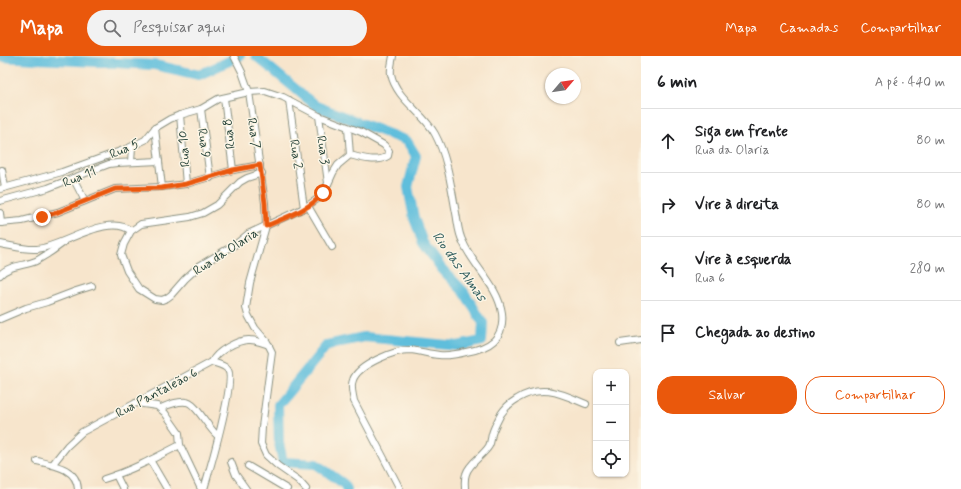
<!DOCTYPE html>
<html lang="pt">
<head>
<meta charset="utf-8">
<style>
	:root { --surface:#fff; --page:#f2f2f2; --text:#202124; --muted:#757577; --line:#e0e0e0; --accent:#ea580c }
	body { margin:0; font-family:Mynerve,sans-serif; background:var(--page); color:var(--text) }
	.controls { position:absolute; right:12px; bottom:12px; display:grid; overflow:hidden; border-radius:8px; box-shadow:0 1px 3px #0004 }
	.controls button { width:36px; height:36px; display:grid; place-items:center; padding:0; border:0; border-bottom:1px solid var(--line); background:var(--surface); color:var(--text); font:20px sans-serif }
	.compass { position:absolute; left:545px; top:12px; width:36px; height:36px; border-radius:50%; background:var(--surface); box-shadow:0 1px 3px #0004; rotate:61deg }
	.stop { position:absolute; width:12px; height:12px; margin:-9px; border:3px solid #ea580c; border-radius:50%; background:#fff }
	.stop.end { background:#ea580c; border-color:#fff; box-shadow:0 1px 4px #0008 }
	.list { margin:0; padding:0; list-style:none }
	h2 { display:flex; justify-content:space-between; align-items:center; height:52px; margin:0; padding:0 16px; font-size:17px }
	h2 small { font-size:13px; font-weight:400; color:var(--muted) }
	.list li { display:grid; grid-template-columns:26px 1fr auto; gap:12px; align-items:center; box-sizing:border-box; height:64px; padding:0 16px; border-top:1px solid var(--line) }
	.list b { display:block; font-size:15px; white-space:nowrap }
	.list p { margin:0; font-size:13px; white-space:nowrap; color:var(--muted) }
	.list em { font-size:13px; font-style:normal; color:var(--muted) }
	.actions { display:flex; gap:8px; padding:12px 16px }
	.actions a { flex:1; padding:9px 0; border:1px solid var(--accent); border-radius:16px; text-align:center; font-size:14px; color:var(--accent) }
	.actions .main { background:var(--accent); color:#fff }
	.icon { flex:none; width:22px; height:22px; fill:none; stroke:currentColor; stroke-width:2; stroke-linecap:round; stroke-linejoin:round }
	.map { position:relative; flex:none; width:641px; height:433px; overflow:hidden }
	header { display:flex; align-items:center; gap:24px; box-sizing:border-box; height:56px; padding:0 20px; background:var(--accent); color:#fff }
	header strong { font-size:19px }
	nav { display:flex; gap:22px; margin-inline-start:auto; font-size:14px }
	.search { width:280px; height:36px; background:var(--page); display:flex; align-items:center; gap:10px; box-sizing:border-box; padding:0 14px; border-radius:22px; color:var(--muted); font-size:15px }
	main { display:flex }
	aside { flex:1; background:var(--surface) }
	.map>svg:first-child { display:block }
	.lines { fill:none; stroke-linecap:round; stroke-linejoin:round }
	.river { stroke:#5ebedc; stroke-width:10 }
	.street-casing { stroke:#8b9180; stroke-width:8 }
	.street { stroke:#fff; stroke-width:6 }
	.route { stroke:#ea580c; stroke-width:5 }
	.labels { text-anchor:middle; stroke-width:3; stroke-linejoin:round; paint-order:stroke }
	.street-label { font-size:13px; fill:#1f3d34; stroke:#fcf5e5 }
	.water-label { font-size:14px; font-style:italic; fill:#2f5d5e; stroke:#fcf5e5 }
</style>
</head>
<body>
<header>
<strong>Mapa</strong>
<div class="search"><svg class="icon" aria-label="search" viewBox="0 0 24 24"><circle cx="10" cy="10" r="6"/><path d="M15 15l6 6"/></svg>Pesquisar aqui</div>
<nav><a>Mapa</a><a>Camadas</a><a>Compartilhar</a></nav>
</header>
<main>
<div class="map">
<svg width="641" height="433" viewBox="0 0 641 433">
	<rect width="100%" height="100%" fill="#fcf5e5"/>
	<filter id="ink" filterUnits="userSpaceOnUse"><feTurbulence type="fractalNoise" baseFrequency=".025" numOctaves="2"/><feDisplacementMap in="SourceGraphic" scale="8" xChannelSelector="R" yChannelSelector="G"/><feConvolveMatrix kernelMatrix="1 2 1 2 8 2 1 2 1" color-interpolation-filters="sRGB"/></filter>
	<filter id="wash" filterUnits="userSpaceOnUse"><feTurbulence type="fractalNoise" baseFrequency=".012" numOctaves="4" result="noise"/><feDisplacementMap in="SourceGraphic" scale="16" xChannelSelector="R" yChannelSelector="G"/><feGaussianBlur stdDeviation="0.9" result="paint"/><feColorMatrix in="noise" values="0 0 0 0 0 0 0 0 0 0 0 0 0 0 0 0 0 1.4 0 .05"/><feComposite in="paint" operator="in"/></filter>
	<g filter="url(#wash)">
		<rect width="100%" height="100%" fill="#f7e5cc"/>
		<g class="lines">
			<g class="river">
				<polyline points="256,0 316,50 407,85 416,100 408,131 414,162 423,187 442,213 464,236 483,267 482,285 458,290 364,281 327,289 278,349 279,387 283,406 316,408 344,428 347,433"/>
				<polyline points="0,1 155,9 199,19 240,0"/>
			</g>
		</g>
	</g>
	<g filter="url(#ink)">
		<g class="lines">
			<g class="street-casing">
				<g id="street">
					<polyline points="234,0 242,16 249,36 265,147 266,170 250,227 246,252 248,259 255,272 267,286 272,296 262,371 261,388 266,399 278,410 298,424 306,433"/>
					<path d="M393,0c-1,6 -3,12 -2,18 5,25 33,39 44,60 13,24 16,53 21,79 2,10 2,20 7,29 10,24 35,44 39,71 3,26 -13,35 -36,39 -8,2 -18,4 -27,3 -10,-1 -19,-4 -29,-5 -16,0 -52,15 -57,30 -3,7 0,14 1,21l46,88"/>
					<polyline points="224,42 233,114"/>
					<polyline points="289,44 304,152"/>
					<polyline points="201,53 210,122"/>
					<polyline points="180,59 186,128"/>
					<polyline points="319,60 328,127"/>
					<polyline points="155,72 162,131"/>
					<polyline points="348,72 350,99"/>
					<polyline points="131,106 132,91"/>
					<polyline points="2,114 5,131"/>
					<polyline points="73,122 85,145"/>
					<path d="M0,133l62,-17 64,-23 19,-9 10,-12 15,-9 10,-4 21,-6 17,-10 31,-7 16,-1 18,6 36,19 42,16 23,13 5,6 -1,5c-11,7 -27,2 -38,-1l-12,10 -5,8 -5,11 -9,14 -15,10 -56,26 -12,10 -37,22 -14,13 -14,16 -4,3 -5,2 -7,-1 -16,-10 -12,-18 -6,-16 3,-11 7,-13 10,-7 49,-7 13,-4 14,-8 23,-23 7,-4 15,-5"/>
					<polyline points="0,145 48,132 96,113 109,108 117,107 159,105"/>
					<polyline points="308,150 332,191"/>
					<polyline points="0,157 1,167"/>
					<polyline points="0,167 22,165 58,156 115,133 162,131 186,128 233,114 260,109"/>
					<path d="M0,188c12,2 25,6 37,5 25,-2 72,-37 94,-18"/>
					<path d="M0,219c9,-10 24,-9 36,-14 9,-5 18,-11 27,-18"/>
					<polyline points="0,263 26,252 47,246 76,235 92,230"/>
					<polyline points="620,287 641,284"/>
					<polyline points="136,347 157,350 165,357 179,377 180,389 201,433"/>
					<path d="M161,352c7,-3 17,-7 25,-6 10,0 22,27 32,34"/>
					<polyline points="150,404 167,433"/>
					<path d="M37,405c16,4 40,7 41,28"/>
					<polyline points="231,406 236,419 246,433"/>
					<path d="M52,409l15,-19 15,-14 130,-70c4,-10 26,-23 38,-22 6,0 13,3 19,5"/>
					<polyline points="248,410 287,433"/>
					<polyline points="116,419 123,433"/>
					<path d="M104,423c26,-8 51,-21 76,-34"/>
					<path d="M204,433c5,-17 32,-109 24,-119 -3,-5 -11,-6 -16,-8"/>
					<path d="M465,433c0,-5 -1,-10 1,-15 3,-11 17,-18 23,-28 2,-4 2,-8 3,-12 2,-7 6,-14 9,-20 4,-6 9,-11 16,-15 25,-16 45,-5 69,5"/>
				</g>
			</g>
			<use href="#street" class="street"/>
		</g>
	</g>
	<g class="lines" filter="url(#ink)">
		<path class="route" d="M42,161l16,-5 57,-23 47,-1 24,-4 47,-14 27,-5 5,38 1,23c18,-8 44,-16 57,-33"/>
	</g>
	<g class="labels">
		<g class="street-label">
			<text transform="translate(255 77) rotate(81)" y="5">Rua 7</text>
			<text transform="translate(228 78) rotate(-97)" y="5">Rua 8</text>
			<text transform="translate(205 87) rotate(82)" y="5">Rua 9</text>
			<text transform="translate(124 92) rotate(-23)" y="5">Rua 5</text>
			<text transform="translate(183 93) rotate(-95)" y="5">Rua 10</text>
			<text transform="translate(324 94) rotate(82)" y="5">Rua 3</text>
			<text transform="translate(297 98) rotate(82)" y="5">Rua 2</text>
			<text transform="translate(79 120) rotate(-22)" y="5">Rua 11</text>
			<text transform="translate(225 195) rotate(-33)" y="5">Rua da Olaria</text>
			<text transform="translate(156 336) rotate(-28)" y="5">Rua Pantaleão 6</text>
		</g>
		<g class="water-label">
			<text transform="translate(460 210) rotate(54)" y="5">Rio das Almas</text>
		</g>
	</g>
</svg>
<div class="controls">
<button>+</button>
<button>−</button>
<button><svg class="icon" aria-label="locate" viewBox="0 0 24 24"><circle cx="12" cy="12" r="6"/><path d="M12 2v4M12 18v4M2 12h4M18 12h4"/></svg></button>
</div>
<svg class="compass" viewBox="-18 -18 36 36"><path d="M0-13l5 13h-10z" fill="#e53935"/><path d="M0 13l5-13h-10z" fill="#757577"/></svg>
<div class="stop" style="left:323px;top:137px"></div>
<div class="stop end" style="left:42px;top:161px"></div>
</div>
<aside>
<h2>6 min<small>A pé · 440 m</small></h2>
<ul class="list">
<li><svg class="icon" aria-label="ahead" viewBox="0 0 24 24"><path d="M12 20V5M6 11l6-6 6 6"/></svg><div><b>Siga em frente</b><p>Rua da Olaria</p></div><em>80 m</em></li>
<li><svg class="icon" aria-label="right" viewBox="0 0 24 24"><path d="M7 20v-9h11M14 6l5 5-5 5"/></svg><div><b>Vire à direita</b></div><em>80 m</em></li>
<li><svg class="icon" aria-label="left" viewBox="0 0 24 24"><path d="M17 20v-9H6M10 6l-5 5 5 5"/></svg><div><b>Vire à esquerda</b><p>Rua 6</p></div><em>280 m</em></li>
<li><svg class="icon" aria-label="arrive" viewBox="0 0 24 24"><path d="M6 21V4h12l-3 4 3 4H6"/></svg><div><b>Chegada ao destino</b></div></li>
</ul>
<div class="actions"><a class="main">Salvar</a><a>Compartilhar</a></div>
</aside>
</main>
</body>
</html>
